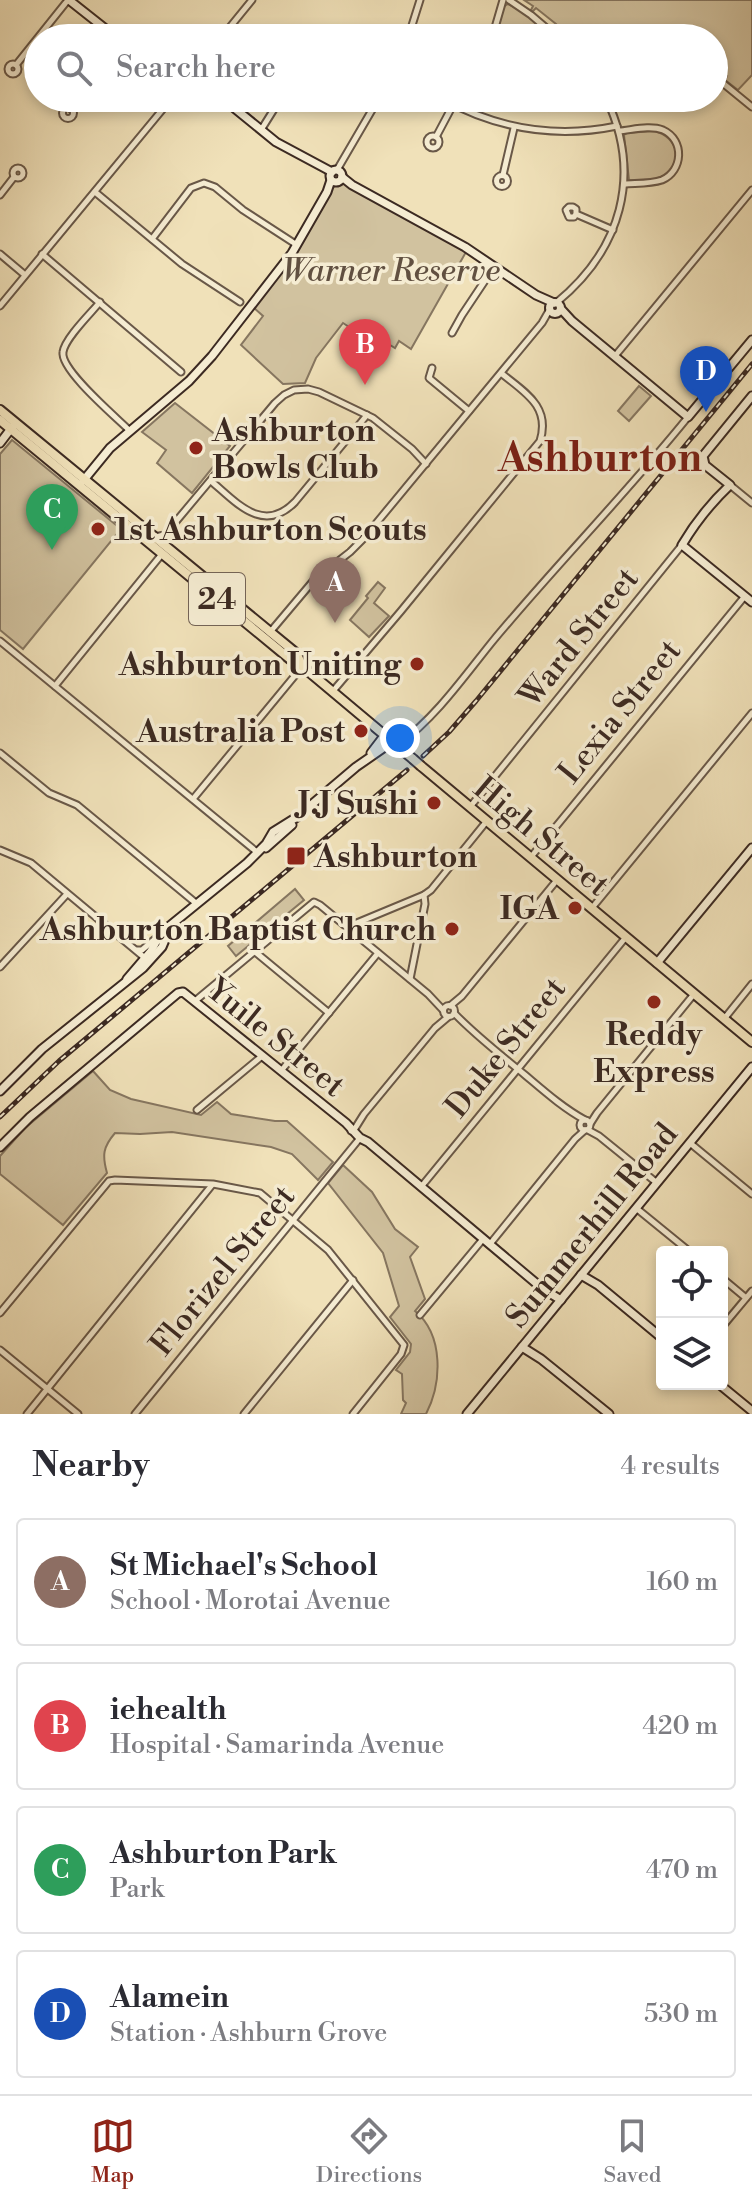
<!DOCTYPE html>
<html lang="en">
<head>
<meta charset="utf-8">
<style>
	:root { --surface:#fff; --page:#f7f7f7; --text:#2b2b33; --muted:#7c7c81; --line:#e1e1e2; --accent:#8f2418 }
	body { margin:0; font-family:"Libre Bodoni",serif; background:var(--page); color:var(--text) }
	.controls { position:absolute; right:24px; bottom:24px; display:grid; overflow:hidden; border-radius:8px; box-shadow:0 4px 12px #0003 }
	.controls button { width:72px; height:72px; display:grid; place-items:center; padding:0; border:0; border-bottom:2px solid var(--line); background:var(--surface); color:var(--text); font:40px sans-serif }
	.you { position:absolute; left:400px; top:738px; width:28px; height:28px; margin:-20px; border:6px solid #fff; border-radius:50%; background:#1a73e8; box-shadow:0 0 0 12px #1a73e833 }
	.badge { display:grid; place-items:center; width:52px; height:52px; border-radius:50%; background:var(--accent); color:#fff; font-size:26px; font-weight:700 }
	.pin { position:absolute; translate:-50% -66px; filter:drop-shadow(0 2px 4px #0008) }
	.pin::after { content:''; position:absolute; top:42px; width:28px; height:24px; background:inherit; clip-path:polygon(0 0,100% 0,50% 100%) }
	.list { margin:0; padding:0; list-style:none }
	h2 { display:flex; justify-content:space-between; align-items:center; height:104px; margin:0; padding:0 32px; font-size:34px }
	h2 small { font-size:26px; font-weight:400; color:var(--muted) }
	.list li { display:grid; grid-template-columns:52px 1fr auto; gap:24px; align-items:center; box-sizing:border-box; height:128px; margin:0 16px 16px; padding:0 16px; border:2px solid var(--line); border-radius:8px }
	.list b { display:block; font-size:30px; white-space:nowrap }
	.list p { margin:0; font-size:26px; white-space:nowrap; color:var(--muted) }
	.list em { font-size:26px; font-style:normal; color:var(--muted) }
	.icon { flex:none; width:44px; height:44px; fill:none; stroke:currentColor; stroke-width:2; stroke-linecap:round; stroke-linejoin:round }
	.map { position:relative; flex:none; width:752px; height:1414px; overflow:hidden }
	.search { position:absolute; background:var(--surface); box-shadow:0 4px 12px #0003; left:24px; right:24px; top:24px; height:88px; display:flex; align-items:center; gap:20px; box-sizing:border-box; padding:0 28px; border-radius:44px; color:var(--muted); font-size:30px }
	.sheet { height:680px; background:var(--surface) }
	nav { display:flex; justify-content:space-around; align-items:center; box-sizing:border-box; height:112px; border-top:2px solid var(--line); background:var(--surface); font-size:22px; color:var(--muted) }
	nav a { display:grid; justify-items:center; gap:4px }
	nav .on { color:var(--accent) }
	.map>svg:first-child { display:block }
	.green { fill:#d1c29f; stroke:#867660; stroke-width:2 }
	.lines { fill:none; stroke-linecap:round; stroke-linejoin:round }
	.street-casing { stroke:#695848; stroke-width:9 }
	.secondary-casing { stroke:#3c2a22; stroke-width:11 }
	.primary-casing { stroke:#3c2a22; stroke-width:12 }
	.street { stroke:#f5ecd2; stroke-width:5 }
	.secondary { stroke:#f5ecd2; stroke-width:7 }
	.primary { stroke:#f0e1b9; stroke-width:8 }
	.rail-casing { stroke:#3c2a22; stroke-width:5 }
	.rail { stroke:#f5ecd2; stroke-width:2; stroke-dasharray:6; stroke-linecap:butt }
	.primary-bridge-casing { stroke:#3c2a22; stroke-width:12; stroke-linecap:butt }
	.primary-bridge { stroke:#f0e1b9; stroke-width:8 }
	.poi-dot { fill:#8f2418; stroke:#f5ecd2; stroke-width:3 }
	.labels { text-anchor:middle; stroke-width:7; stroke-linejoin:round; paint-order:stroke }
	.shield { fill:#f5ecd2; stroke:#746457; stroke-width:2 }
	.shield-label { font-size:30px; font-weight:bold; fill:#3c2a22 }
	.park-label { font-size:32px; font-style:italic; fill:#615041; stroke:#f5ecd2 }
	.poi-label { font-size:32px; font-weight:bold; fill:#3c2a22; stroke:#f5ecd2; text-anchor:end }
	.street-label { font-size:32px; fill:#3c2a22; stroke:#f5ecd2 }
	.district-label { font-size:40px; font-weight:bold; fill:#7a1f14; stroke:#f5ecd2 }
</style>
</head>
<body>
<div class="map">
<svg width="752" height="1414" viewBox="0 0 752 1414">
	<rect width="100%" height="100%" fill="#f0e1b9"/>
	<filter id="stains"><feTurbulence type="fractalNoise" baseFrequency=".0025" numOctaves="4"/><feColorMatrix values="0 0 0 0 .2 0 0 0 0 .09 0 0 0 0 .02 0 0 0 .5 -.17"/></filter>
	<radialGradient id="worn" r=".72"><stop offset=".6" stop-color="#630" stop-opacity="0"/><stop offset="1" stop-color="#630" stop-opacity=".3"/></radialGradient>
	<g class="green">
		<polygon points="524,0 752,0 752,75 738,90 725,80 727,76 714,68 714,38 570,38 567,35 563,38 553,29 556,24 536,8 532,12 531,10 533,6"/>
		<path d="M508,4c14,7 35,20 41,34h-53v-7l7,-24z"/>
		<path d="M654,131c24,5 33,36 7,46 -9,4 -23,4 -32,3l-5,-45 3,-2z"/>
		<polygon points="338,184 346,184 466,252 411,349 399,341 395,348 390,345 386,351 343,323 316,358 305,383 283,384 241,345 263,316 254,308 294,256 333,187"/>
		<polygon points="639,386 651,396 629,421 618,411"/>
		<polygon points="175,403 230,446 192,493 157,463 166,450 142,432"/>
		<polygon points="12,440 121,529 23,649 0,630 0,454"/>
		<polygon points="378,582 385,588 374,603 389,616 369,637 350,620 368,598 366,596"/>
		<polygon points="295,889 304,900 236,956 228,946"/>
		<path d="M93,1071l17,19 21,9 70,16 16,-13 14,12 44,7h12l46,41 -15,18 -26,-26 -21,-7 -99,-15 -32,2 -25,-1c-12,14 -13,22 -8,40l-44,52 -63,-51v-18l25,-28z"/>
		<path d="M343,1165l29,27 23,37 23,18 -8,10 15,42 -10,12c29,24 27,72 11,103h-25l5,-11 -3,-3 -1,-26 -6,-4 14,-18 1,-8 -21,-27 9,-11 -16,-53 -55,-70z"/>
	</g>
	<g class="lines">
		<g class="street-casing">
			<g id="street">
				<polyline points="509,0 531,15 558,38"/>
				<polyline points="221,38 252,0"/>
				<polyline points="408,38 420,0"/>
				<polyline points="494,38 494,31 503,0"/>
				<circle cx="13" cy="69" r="5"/>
				<polyline points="16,65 68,0"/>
				<polyline points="714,76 752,107"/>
				<path d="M441,98c56,31 113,41 176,28"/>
				<circle cx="68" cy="113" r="5.5"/>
				<polyline points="71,109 80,98"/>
				<polyline points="261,130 281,98"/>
				<path d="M619,131c13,-1 31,-6 44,-1 22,10 20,41 -1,50 -12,4 -26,3 -38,4"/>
				<circle cx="433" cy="142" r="6"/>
				<polyline points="436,137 453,105"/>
				<circle cx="18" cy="173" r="5"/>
				<polyline points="337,170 379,98"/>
				<polyline points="503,175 514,128"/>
				<circle cx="502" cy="181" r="5.5"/>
				<polyline points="95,192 182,264 240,302"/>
				<polyline points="0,195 14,177"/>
				<polyline points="576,214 576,209 573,207 569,207 566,210 569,217 574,217 576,214 613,230"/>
				<polyline points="152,239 191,188 204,183 215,187 243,210 297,245"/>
				<polyline points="0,254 25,275"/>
				<polyline points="42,254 181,372"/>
				<path d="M100,302c-9,11 -35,36 -37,50 -3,18 53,65 67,79"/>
				<path d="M556,303c65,-53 87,-128 50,-205"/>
				<polyline points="0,306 172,98"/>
				<polyline points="452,333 462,315 494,267"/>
				<polyline points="615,356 752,190"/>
				<polyline points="432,368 429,378 469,411"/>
				<path d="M211,481c25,21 52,54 84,21l72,-87"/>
				<polyline points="730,485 752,503"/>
				<polyline points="155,537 164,535 168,531 275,403 284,395 294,390 308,389 319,392 373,418 412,449 426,464"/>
				<polyline points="271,631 314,580 350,552 364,538 542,323 550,309"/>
				<polyline points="0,641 258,853"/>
				<polyline points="55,686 162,554"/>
				<path d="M333,691l68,-80 139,-170c11,-35 -16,-49 -39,-68"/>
				<path d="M398,745c38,-28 65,-67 94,-103 63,-76 133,-147 196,-225"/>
				<polyline points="0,753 49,793 77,805 197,904"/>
				<polyline points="193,799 302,667"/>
				<polyline points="470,807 682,545"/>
				<polyline points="0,850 31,863 145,958"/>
				<polyline points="531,857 745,596"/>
				<polyline points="592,908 752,713"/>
				<polyline points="347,927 424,895"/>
				<polyline points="137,950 142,950 155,939"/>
				<polyline points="254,951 329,1013"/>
				<polyline points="0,967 67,894"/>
				<polyline points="410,979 425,904 424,895 431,890 486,822"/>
				<polyline points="195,1001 314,902 320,905 428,994 443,1010"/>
				<circle cx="449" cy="1011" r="5.5"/>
				<polyline points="450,1006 462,996 557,880"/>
				<path d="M454,1013c22,23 47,42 71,62 19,16 38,33 60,45"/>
				<polyline points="724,1019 752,984"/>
				<polyline points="281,1071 378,953"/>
				<polyline points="197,1110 262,1056"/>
				<circle cx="585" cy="1125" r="5"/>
				<polyline points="590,1124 597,1113 694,994"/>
				<polyline points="588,1130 599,1136 657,1183"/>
				<polyline points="351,1131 354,1130 364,1114 435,1028 448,1017"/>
				<polyline points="690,1143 752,1194"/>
				<polyline points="421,1187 626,937"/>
				<polyline points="636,1208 690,1252"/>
				<polyline points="490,1244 575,1139 585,1130"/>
				<polyline points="722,1278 746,1298"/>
				<polyline points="0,1313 109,1181 115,1180 213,1184 260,1193 328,1250 404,1345 401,1354 353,1414"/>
				<polyline points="420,1315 483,1239"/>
				<polyline points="722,1327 752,1291"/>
				<polyline points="0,1350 78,1414"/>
				<polyline points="27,1414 212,1185"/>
				<polyline points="135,1414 360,1138"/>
				<polyline points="244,1414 353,1280"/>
			</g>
		</g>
		<g class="secondary-casing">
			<g id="secondary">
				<polyline points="69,0 117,38"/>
				<polyline points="222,98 276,142 332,172"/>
				<circle cx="336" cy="176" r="6"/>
				<polyline points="342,177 352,185 465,247 536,295 554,303"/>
				<circle cx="555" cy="308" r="5.5"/>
				<polyline points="561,309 572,321 688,417 752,340"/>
				<path d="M752,396l-49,60 2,9 25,20c-18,17 -35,38 -48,60l70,57"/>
				<polyline points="0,443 13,426"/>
				<polyline points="83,481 110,448 189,381 212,356 292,253 327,192 331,180"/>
				<polyline points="371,753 384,736"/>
				<polyline points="266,848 292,825"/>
				<polyline points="657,963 752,848"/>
				<polyline points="127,979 151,951 161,933 247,863 266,844 273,832 297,817 356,767 392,742"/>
				<polyline points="0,1091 42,1049 143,968 162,947 170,928"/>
				<polyline points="0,1147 30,1117 178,993 183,992 346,1123 360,1138 368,1142 543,1289 561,1300"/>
				<polyline points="581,1275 598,1285 662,1338"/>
				<polyline points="522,1347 541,1359 609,1414"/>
				<polyline points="719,1384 752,1411"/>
				<polyline points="467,1414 752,1067"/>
			</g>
		</g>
		<g class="primary-casing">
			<g id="primary">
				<polyline points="0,410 297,654 302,666"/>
				<polyline points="0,420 290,659 302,666 413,759"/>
				<polyline points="421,766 752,1042"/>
			</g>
		</g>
		<use href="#street" class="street"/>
		<use href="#secondary" class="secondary"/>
		<use href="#primary" class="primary"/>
		<g class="rail-casing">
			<g id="rail">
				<polyline points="423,756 449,732 476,701 752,364"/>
				<polyline points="0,1117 59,1061 407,770"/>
			</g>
		</g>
		<use href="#rail" class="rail"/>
		<g class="primary-bridge-casing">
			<polyline id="primary-bridge" points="413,759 421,766"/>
		</g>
		<use href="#primary-bridge" class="primary-bridge"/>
	</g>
	<g class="poi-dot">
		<circle cx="196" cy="448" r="8"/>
		<circle cx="98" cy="529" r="8"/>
		<circle cx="417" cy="664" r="8"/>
		<circle cx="361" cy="731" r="8"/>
		<circle cx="434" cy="803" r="8"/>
		<rect x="286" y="846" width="20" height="20" rx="4"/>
		<circle cx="575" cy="908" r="8"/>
		<circle cx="452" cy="929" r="8"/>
		<circle cx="654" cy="1002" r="8"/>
	</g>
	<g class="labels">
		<rect class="shield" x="189" y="573" width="56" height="52" rx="6"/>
		<g class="shield-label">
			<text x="217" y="609">24</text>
		</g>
		<g class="park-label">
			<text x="391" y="281">Warner Reserve</text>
		</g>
		<g class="poi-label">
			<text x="212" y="441" text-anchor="start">Ashburton<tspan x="212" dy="37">Bowls Club</tspan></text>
			<text x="114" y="540" text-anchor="start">1st Ashburton Scouts</text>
			<text x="401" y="675">Ashburton Uniting</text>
			<text x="345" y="742">Australia Post</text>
			<text x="418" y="814">J.J Sushi</text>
			<text x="314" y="867" text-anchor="start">Ashburton</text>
			<text x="559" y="919">IGA</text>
			<text x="436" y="940">Ashburton Baptist Church</text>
			<text x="654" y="1045" text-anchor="middle">Reddy<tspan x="654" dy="37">Express</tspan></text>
		</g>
		<g class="street-label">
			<text transform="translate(578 637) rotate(-51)" y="11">Ward Street</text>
			<text transform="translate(619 711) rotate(-51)" y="11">Lexia Street</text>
			<text transform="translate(542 836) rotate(40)" y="11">High Street</text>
			<text transform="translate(276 1037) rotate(39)" y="11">Yuile Street</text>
			<text transform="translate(505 1047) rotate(-51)" y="11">Duke Street</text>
			<text transform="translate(591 1225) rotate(-51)" y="11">Summerhill Road</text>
			<text transform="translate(222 1270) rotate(-51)" y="11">Florizel Street</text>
		</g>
		<g class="district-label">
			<text x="600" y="471">Ashburton</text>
		</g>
	</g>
	<rect width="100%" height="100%" filter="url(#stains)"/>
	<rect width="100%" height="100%" fill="url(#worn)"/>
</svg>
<div class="controls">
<button><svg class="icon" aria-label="locate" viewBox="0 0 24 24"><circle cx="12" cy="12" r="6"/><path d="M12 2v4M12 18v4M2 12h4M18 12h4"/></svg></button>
<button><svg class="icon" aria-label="layers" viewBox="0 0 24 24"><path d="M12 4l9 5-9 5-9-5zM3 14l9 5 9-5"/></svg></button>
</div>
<div class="you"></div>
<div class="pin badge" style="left:335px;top:623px;background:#8d6e63">A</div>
<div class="pin badge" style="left:365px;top:385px;background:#e0444e">B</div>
<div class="pin badge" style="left:52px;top:550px;background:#2e9e5b">C</div>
<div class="pin badge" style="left:706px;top:412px;background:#1a4fb4">D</div>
<div class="search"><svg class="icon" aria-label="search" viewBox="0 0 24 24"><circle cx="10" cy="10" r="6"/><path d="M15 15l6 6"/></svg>Search here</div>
</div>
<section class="sheet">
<h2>Nearby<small>4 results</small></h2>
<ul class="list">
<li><span class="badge" style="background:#8d6e63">A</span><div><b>St Michael's School</b><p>School · Morotai Avenue</p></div><em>160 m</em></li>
<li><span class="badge" style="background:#e0444e">B</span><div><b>iehealth</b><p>Hospital · Samarinda Avenue</p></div><em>420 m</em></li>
<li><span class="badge" style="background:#2e9e5b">C</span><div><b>Ashburton Park</b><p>Park</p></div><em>470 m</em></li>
<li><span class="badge" style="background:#1a4fb4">D</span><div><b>Alamein</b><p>Station · Ashburn Grove</p></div><em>530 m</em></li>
</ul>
</section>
<nav>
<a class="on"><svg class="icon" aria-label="map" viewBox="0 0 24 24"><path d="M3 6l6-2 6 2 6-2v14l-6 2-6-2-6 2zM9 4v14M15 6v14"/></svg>Map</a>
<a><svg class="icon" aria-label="directions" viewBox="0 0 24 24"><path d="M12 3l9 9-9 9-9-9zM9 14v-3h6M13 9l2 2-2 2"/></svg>Directions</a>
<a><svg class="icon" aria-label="saved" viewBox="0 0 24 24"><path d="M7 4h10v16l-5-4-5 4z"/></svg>Saved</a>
</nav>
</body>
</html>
